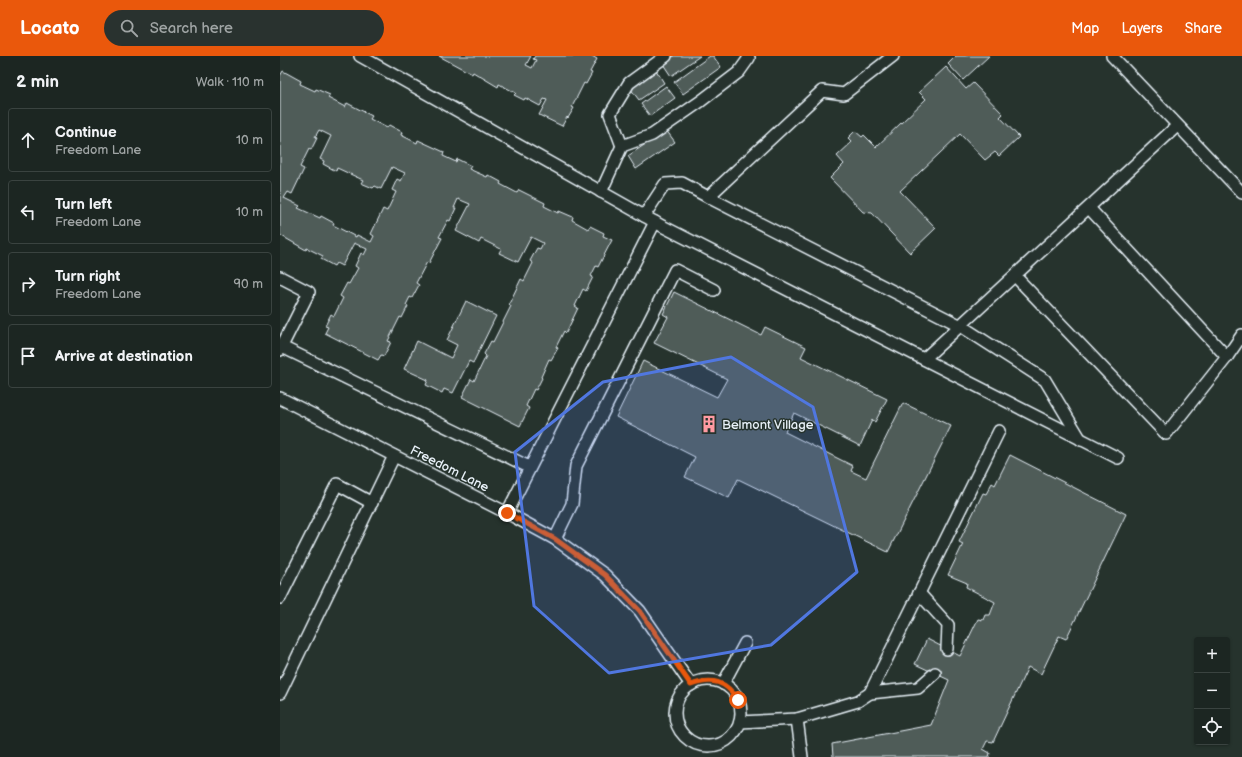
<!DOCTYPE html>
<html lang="en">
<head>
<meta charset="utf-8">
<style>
	:root { --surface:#1c2622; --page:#29322f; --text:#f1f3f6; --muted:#a0a5a5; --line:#3a4340; --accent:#ea580c }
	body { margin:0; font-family:"Balsamiq Sans",sans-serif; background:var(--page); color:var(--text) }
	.controls { position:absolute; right:12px; bottom:12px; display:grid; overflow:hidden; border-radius:4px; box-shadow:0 1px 3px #0004 }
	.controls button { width:36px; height:36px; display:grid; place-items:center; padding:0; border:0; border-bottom:1px solid var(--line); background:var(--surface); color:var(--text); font:20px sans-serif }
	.stop { position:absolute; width:12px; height:12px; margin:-9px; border:3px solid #ea580c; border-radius:50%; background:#fff }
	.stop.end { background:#ea580c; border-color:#fff; box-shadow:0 1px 4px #0008 }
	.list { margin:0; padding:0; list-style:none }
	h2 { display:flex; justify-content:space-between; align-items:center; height:52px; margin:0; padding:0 16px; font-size:17px }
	h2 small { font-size:13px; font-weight:400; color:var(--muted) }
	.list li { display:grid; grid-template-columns:26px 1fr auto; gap:12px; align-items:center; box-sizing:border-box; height:64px; margin:0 8px 8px; padding:0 8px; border:1px solid var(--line); border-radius:4px }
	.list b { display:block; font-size:15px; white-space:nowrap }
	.list p { margin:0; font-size:13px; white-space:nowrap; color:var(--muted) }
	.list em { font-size:13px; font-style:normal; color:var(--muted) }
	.icon { flex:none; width:22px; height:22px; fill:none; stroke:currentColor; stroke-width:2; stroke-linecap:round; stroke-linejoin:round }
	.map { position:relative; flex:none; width:962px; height:701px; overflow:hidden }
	header { display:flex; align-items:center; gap:24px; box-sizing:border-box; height:56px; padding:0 20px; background:var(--accent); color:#fff }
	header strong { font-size:19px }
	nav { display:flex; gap:22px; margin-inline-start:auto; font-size:14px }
	.search { width:280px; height:36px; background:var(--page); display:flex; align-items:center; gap:10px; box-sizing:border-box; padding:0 14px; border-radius:22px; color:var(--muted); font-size:15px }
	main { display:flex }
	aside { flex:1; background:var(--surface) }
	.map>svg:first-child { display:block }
	.building { fill:#505c59; stroke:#e8f1f8; fill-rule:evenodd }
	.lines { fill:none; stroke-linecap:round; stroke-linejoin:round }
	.lane-casing { stroke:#e8f1f8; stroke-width:14 }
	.lane { stroke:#26332d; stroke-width:11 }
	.route { stroke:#ea580c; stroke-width:5 }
	.marked { fill:#5077e0; fill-opacity:0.2; stroke:#5077e0; stroke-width:3; stroke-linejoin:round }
	.labels { text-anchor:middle; stroke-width:3; stroke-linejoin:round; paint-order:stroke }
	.poi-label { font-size:13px; fill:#e8f1f8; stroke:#26332d; text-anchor:start }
	.street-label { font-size:13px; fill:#e8f1f8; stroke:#26332d }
</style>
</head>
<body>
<header>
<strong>Locato</strong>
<div class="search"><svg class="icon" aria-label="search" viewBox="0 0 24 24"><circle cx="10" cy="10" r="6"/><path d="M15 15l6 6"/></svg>Search here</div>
<nav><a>Map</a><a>Layers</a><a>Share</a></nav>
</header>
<main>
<aside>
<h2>2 min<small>Walk · 110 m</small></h2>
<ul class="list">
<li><svg class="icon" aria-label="ahead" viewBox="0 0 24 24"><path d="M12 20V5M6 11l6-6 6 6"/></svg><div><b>Continue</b><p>Freedom Lane</p></div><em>10 m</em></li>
<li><svg class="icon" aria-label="left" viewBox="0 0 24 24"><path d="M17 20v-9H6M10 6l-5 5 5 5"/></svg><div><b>Turn left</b><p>Freedom Lane</p></div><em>10 m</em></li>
<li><svg class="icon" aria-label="right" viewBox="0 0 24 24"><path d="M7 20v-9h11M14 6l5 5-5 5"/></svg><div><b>Turn right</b><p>Freedom Lane</p></div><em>90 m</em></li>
<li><svg class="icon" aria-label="arrive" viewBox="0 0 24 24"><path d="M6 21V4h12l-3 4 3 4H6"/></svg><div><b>Arrive at destination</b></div></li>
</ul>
</aside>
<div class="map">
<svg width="962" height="701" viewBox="0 0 962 701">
	<rect width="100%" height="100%" fill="#26332d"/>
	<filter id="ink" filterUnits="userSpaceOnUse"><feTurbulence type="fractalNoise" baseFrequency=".025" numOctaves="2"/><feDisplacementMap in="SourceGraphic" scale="8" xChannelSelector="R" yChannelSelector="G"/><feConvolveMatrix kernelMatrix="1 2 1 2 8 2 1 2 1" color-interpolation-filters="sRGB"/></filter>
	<g filter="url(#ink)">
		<g class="building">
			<polygon points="159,0 251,0 246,9 252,12 256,4 253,3 255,0 312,0 317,3 310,16 312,17 306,28 304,27 292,51 294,52 288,62 287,61 282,70 259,59 267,44 264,43 260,50 245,42 244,44 234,39 236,37 219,28 218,31 193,16 192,18"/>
			<polygon points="394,0 420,0 391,20 383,8"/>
			<polygon points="430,0 433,0 441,11 403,38 394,26"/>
			<polygon points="676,0 709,0 683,24 668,8"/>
			<polygon points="666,11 686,33 693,27 723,58 720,61 739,81 719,100 715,96 705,104 680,78 620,135 656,172 630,197 592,157 583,156 550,122 564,108 557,100 572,86 568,82 575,75 582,81 584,79 596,91 646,43 639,36"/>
			<polygon points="376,14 384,27 359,44 350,32"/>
			<path d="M3,15l18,10 -1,3 15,7 1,-2 14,6 -2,3 17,9 2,-4 25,13 -2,3 17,9 2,-3 13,7 -1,3 16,8 1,-3 26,12 -1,4 13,6 1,-3 14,7 -2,3 18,8 1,-2 13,7 -1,2 17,9 2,-3 26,13 -1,3 14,7 1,-2 14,6 -1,3 16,9 2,-3 14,7 -1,3 9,4 -14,27 -2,-1 -5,10 2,1 -7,14 -3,-2 -8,17 3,2 -12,25 -2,-2 -8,16 2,1 -7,12 -2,-1 -8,18 1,1 -6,12 -2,-1 -8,17 3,2 -9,18 -58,-29 9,-18 3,2 12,-25 -2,-2 7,-13 2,1 18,-36 -2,-2 12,-25 3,2 9,-18 -3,-2 7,-13 3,1 3,-6 -12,-6 -13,25 -19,-9 2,-4 -20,-10 -2,4 -23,-12 14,-27 -12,-5 -4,9h2l-6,13 -2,-1 -9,17 3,1 -13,25 -2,-1 -11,21 3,2 -7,13 -2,-1 -4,8 2,1 -6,12 -2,-1 -12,24 3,1 -7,14 -3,-1 -3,5 -53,-27 3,-6 -3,-1 6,-12 3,2 9,-18 -3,-2 7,-13 2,1 9,-16 -3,-2 6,-13 3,2 3,-6 -13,-6 -12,23 -6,-3 -2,3 -13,-7 2,-3 -16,-8 -1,2 -26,-15v-159zM39,74l12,6 -11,23 4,2 -1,3 13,7 1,-3 26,12 -2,3 12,5 2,-2 6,3 11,-22 13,6 -4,8 -4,-2 -5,11 4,2 -9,19 -4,-2 -12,25 3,2 -3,6 -14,-7 -1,2 -23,-12 1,-2 -13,-7 -1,2 -22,-10 2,-2 -16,-8 4,-6 4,2 12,-25 -4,-2 9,-18 2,1 6,-12 -2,-1z"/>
			<polygon points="386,30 395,42 370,60 361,48"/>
			<polygon points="386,74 395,86 356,113 348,100"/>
			<polygon points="394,236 481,279 485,271 526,291 521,301 607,343 595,366 592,364 580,390 514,357 505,376 573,410 571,415 586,422 623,347 671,370 608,496 458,423 449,442 405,421 415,401 336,361 363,305 437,341 447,323 374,287 388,261 383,258"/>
			<polygon points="186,245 216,260 193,307 189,305 173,337 164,333 162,337 146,329 148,324 124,313 137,285 171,302 177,289 167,284"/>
			<polygon points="730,399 846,458 786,583 779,580 761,618 748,611 713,686 707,685 703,693 710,697 709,701 553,701 552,688 651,669 669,624 635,608 647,583 680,600 698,563 703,564 705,559 710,559 715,546 686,531 687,527 668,519 683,488 679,486 703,437 706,438 712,427 715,429"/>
		</g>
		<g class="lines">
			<g class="lane-casing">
				<g id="lane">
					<polyline points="80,0 382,170 838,402"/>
					<polyline points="832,0 962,137"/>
					<polyline points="342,90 330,58 349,27 386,0"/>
					<polyline points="321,136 342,90 372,79 421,45 459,16 469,2 468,0"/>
					<polyline points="428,141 542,35 564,38 613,0"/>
					<polyline points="809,152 947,301"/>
					<polyline points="364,160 385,128 402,127 428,141 681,270 765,324 801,384"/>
					<polyline points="735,220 886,378 947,301 962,279"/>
					<polyline points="0,221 29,236 0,294"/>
					<polyline points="0,290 249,411"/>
					<polyline points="644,303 897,70"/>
					<polyline points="0,342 227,457 275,483 325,519 360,555 411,629"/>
					<polyline points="227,457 375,166"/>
					<polyline points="275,483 292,448 296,410 395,214 434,234"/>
					<polyline points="639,537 668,569 667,593"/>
					<polyline points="0,542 57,428 92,447"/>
					<circle cx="428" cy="657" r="33"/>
					<polyline points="443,628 465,587"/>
					<polyline points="0,637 114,400"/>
					<polyline points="590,637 638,632 655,617"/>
					<polyline points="517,663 522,701"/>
					<polyline points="460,666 517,663 578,645 590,637 719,375"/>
				</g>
			</g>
			<use href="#lane" class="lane"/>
		</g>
	</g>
	<g class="lines" filter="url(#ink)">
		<path class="route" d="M227,457l48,26 50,36 35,36 51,74c21,-8 35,-4 47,15"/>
	</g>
	<path class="marked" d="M451,301l82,50 44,165 -86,73 -162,28 -75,-67 -19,-154 88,-70z"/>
	<defs>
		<g id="building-bare" transform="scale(1.38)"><path d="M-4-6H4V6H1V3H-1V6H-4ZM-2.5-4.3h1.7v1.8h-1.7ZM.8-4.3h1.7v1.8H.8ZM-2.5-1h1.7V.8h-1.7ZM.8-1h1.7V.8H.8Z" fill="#ff9aa2" stroke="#26332d" stroke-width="2.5" paint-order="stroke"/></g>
	</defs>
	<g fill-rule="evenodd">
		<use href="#building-bare" x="429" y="368"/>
	</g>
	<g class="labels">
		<g class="poi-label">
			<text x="442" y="373">Belmont Village</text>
		</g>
		<g class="street-label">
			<text transform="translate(170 412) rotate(27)" y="5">Freedom Lane</text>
		</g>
	</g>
</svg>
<div class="controls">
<button>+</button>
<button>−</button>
<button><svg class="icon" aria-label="locate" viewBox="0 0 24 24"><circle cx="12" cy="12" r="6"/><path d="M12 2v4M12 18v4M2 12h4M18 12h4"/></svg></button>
</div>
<div class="stop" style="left:458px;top:644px"></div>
<div class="stop end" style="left:227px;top:457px"></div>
</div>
</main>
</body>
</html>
